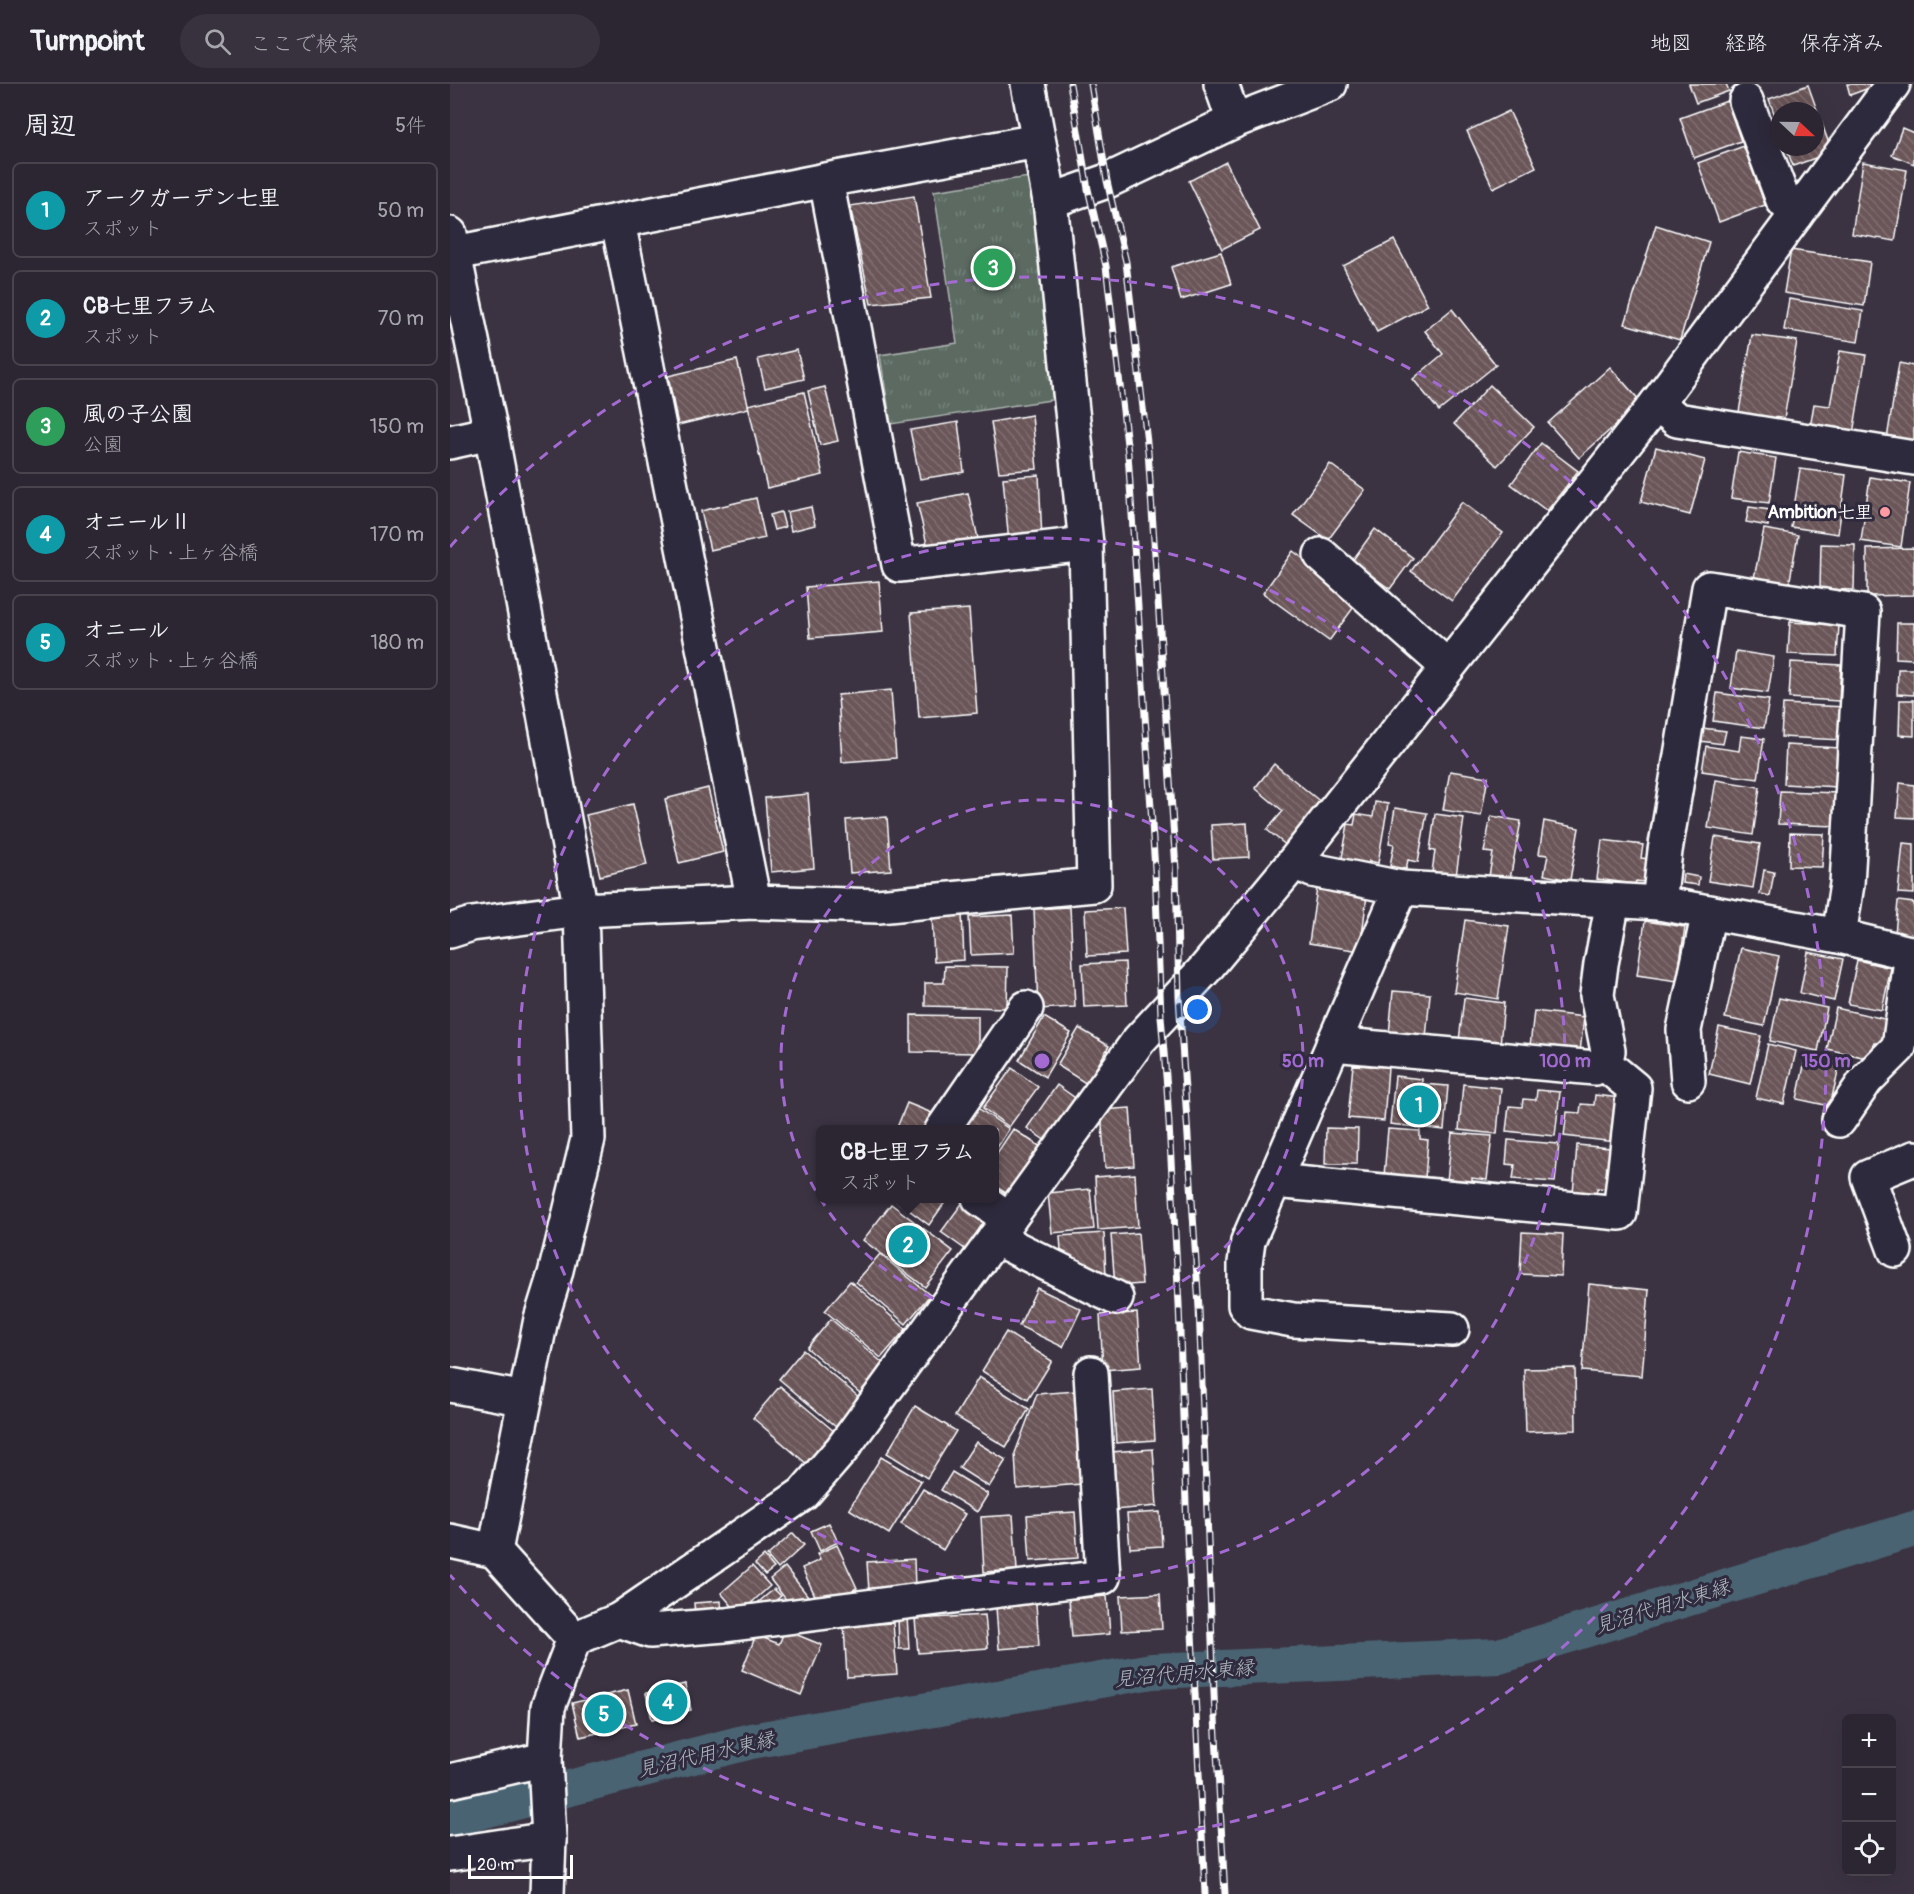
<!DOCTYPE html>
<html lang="ja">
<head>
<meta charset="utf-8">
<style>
	:root { --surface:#2c2632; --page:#38323e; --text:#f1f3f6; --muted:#a6a5ac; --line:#48434d; --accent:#bca0f2 }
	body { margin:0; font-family:Pangolin,"Klee One",sans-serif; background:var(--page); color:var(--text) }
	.controls { position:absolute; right:18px; bottom:18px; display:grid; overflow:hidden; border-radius:9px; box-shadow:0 6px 24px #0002 }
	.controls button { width:54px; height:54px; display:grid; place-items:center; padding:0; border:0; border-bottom:2px solid var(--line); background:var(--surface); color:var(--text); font:30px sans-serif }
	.compass { position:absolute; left:1320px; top:18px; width:54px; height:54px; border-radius:50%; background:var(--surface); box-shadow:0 6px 24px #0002; rotate:112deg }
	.scale { position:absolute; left:18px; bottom:15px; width:105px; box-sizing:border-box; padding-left:6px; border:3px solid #fff; border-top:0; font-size:16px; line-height:21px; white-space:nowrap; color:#fff; -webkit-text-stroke:4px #2f2a3d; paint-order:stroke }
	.you { position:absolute; left:748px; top:926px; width:21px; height:21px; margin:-15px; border:4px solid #fff; border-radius:50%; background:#1a73e8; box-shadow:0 0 0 9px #1a73e833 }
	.badge { display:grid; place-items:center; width:39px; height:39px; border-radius:50%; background:var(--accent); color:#fff; font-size:20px; font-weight:700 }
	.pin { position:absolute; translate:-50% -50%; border:3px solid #fff; box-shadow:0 2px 6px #0006 }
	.popup { position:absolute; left:366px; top:1041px; width:183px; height:78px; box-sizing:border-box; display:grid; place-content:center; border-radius:9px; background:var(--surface); filter:drop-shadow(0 2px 4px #0005); font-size:20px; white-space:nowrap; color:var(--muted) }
	.popup b { font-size:22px; color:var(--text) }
	.popup::after { content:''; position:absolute; left:50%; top:100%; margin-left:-12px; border:12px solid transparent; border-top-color:var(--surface) }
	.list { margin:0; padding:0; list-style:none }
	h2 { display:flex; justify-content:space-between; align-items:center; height:78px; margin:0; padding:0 24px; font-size:26px }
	h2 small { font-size:20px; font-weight:400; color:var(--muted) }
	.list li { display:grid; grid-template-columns:39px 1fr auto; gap:18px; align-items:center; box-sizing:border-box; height:96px; margin:0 12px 12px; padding:0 12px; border:2px solid var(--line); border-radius:9px }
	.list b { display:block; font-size:22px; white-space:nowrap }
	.list p { margin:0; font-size:20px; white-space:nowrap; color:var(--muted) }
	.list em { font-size:20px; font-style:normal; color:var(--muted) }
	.icon { flex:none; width:33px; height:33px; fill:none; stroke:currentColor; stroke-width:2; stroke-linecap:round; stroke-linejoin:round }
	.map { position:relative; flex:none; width:1464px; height:1810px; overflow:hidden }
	header { display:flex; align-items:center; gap:36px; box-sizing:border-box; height:84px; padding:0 30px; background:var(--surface); border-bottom:2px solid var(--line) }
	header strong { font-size:28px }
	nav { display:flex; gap:33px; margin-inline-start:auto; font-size:21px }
	.search { width:420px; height:54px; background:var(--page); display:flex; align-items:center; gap:15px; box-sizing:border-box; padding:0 21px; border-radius:33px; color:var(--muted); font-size:22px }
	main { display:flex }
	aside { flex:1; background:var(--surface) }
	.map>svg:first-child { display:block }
	.grass { fill:url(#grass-tufts); stroke:#adb5b0; stroke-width:1.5 }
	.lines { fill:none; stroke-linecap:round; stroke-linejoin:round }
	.canal { stroke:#4a6372; stroke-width:36 }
	.building { fill:url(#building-back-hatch); stroke:#fff; stroke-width:1.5 }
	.minor-casing { stroke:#fff; stroke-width:38 }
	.minor { stroke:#2f2a3d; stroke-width:33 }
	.rail-casing { stroke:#fff; stroke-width:7 }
	.rail { stroke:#2f2a3d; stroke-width:4.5; stroke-dasharray:14; stroke-linecap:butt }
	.ring { fill:none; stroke:#a36bd2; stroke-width:3; stroke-dasharray:10 8 }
	.poi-dot { fill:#ff9aa2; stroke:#2f2a3d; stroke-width:2 }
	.labels { text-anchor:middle; stroke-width:6; stroke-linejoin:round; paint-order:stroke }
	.poi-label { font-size:18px; font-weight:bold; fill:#fff; stroke:#2f2a3d; text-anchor:end }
	.water-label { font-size:20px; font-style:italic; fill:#aeb9c0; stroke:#2f2a3d }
	.centre { fill:#a36bd2; stroke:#2f2a3d; stroke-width:3 }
	.ring-label { font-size:18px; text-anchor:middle; font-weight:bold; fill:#a36bd2; stroke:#2f2a3d; stroke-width:6; stroke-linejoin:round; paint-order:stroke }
</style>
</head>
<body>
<header>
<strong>Turnpoint</strong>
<div class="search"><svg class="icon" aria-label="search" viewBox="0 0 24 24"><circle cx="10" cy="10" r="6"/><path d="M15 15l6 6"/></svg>ここで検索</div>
<nav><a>地図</a><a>経路</a><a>保存済み</a></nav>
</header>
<main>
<aside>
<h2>周辺<small>5件</small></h2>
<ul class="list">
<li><span class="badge" style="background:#0f9aa8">1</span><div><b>アークガーデン七里</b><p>スポット</p></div><em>50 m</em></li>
<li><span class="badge" style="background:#0f9aa8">2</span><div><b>CB七里フラム</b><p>スポット</p></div><em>70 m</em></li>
<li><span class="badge" style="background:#2e9e5b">3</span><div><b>風の子公園</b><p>公園</p></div><em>150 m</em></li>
<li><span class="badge" style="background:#0f9aa8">4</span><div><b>オニールⅡ</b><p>スポット · 上ヶ谷橋</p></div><em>170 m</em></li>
<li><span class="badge" style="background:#0f9aa8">5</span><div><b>オニール</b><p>スポット · 上ヶ谷橋</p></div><em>180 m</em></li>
</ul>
</aside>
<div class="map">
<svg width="1464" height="1810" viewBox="0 0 1464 1810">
	<defs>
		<pattern id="grass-tufts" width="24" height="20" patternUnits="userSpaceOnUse" patternTransform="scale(1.5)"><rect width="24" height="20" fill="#5b6b62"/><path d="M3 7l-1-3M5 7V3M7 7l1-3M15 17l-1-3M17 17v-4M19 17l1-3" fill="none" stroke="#74817a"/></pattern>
		<pattern id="building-back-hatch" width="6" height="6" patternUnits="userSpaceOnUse" patternTransform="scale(1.5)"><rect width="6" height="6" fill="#6a5558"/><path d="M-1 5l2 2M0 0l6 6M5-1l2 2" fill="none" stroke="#806e71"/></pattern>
	</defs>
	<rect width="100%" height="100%" fill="#3b3342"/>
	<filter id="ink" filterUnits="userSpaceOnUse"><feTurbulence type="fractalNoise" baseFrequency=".0167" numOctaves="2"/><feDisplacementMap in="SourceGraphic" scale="12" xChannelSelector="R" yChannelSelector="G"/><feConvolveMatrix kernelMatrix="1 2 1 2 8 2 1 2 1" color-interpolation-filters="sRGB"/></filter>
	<g filter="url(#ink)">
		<polygon class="grass" points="579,93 607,315 441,340 430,271 507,259 484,107"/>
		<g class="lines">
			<polyline class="canal" points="0,1735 301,1657 702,1587 1049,1572 1464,1445"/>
		</g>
		<g class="building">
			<polygon points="1239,0 1276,0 1279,7 1246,19"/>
			<polygon points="1397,0 1430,0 1400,11"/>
			<polygon points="1358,1 1382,68 1343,82 1336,63 1365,63 1365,27 1329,27 1329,43 1319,15"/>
			<polygon points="1277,17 1291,57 1244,74 1230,34"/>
			<polygon points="1059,27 1086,83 1043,104 1017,47"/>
			<polygon points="1452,44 1464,49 1464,80 1442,71"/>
			<polygon points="1294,62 1315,121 1269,138 1248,79"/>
			<polygon points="776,78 810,146 772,165 739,97"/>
			<polygon points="1413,78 1457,86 1445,157 1402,150"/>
			<polygon points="464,112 481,214 421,220 400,122"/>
			<polygon points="1206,141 1259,158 1230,256 1175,240"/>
			<polygon points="944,156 978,221 927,248 893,182"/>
			<polygon points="1341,166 1420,178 1414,222 1334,209"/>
			<polygon points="771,168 781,200 731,216 721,183"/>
			<polygon points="1339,215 1413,227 1408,258 1334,246"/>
			<polygon points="1002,225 1046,281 989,327 963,295 993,270 975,247"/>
			<polygon points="1302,251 1347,257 1333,341 1288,334"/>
			<polygon points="347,266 354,295 315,304 308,275"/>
			<polygon points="1390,267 1416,271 1402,356 1359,349 1364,320 1380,322"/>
			<polygon points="287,276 299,324 228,341 218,292"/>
			<polygon points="1449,279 1464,282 1464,359 1437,355"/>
			<polygon points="1160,283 1191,318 1129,374 1098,339"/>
			<polygon points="1040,301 1084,343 1047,382 1004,340"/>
			<polygon points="375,303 388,357 370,361 358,307"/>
			<polygon points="354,308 373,391 317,404 298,321"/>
			<polygon points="582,331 587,385 549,388 541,338"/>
			<polygon points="508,338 514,388 470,395 460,346"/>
			<polygon points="1091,359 1128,387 1097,427 1061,400"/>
			<polygon points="1206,363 1255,376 1240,431 1191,418"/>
			<polygon points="1288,368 1326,374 1319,419 1281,414"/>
			<polygon points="880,380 915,406 878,456 843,431"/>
			<polygon points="1350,385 1396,391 1388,450 1341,443"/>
			<polygon points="589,391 592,456 559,459 553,394"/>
			<polygon points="1420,393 1460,399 1451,463 1411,457"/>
			<polygon points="518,409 529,459 479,468 467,419"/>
			<polygon points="306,414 315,454 260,466 251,427"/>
			<polygon points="1012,418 1053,449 1002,517 961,487"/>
			<polygon points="361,423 365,441 341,447 337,428"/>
			<polygon points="1299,423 1320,426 1318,442 1296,438"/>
			<polygon points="331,428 335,443 324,446 320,431"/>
			<polygon points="925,445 963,474 940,505 902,477"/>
			<polygon points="1314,445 1348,451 1339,501 1304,494"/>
			<polygon points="1371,460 1405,461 1404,506 1370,505"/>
			<polygon points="1464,464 1464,511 1417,512 1417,465"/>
			<polygon points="843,467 909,516 879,557 813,509"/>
			<polygon points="429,497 433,548 360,554 356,503"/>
			<polygon points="519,525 527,629 469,634 461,529"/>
			<polygon points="1340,538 1389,541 1387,572 1338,570"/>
			<polygon points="1447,539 1464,539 1464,575 1446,574"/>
			<polygon points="1286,567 1324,573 1318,609 1281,604"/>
			<polygon points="1341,578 1391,581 1389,617 1339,614"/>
			<polygon points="1448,585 1464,585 1464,611 1447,610"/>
			<polygon points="441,606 446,674 392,678 388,611"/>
			<polygon points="1267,609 1319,616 1314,644 1263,637"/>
			<polygon points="1450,616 1464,616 1464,652 1449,651"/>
			<polygon points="1333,620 1395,623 1393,656 1331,653"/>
			<polygon points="1252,644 1276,647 1273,660 1250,657"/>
			<polygon points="1291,652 1314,655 1308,695 1252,687 1256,662 1289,667"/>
			<polygon points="1336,661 1390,664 1388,703 1334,700"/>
			<polygon points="824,680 877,723 842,766 817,746 833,727 805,704"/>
			<polygon points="1000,687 1038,693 1031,732 993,726"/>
			<polygon points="1266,696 1310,703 1303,751 1258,744"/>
			<polygon points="1450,699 1464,701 1464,734 1447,733"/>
			<polygon points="258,704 273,768 229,779 215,715"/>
			<polygon points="1330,707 1388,709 1387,742 1328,740"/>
			<polygon points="358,710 364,784 321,788 315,714"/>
			<polygon points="925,718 938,720 928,779 919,777 918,783 891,779 898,740 904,741 906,730 923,733"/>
			<polygon points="183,720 197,781 150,792 136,731"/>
			<polygon points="945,724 977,729 968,778 958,776 956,785 940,782 944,760 939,759"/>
			<polygon points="985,730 1014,734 1006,792 982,788 985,767 980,766"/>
			<polygon points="1041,732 1071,737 1060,795 1039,792 1043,769 1034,768"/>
			<polygon points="437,733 441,786 400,789 396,736"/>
			<polygon points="1094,737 1129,744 1120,796 1094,791 1098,771 1089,770"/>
			<polygon points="797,739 799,773 763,775 761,741"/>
			<polygon points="1340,749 1374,750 1372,783 1339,782"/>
			<polygon points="1265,753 1310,760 1303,804 1258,797"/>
			<polygon points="1152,756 1193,761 1191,774 1199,775 1196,798 1186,797 1185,800 1147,795"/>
			<polygon points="1453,759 1464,760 1464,810 1448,809"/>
			<polygon points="1314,786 1324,788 1320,812 1310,810"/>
			<polygon points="1233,790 1249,793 1248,801 1232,799"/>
			<polygon points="867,804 917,811 910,867 859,859"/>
			<polygon points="1448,817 1464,819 1464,851 1445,850"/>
			<polygon points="620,823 625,923 588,925 584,825"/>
			<polygon points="673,824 676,870 637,872 635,826"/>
			<polygon points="512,828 514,876 484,878 482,830"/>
			<polygon points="562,831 564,869 521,871 519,833"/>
			<polygon points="1015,836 1059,842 1048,915 1004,908"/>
			<polygon points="1195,837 1235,843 1227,897 1187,891"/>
			<polygon points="1291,864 1329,872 1314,942 1275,934"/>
			<polygon points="1358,868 1393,875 1384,917 1350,909"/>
			<polygon points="1407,876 1441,884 1432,926 1398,920"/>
			<polygon points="675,878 677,921 634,923 632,880"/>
			<polygon points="495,882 558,883 557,924 475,922 475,899 494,899"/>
			<polygon points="943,907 980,910 976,954 939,951"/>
			<polygon points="1014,914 1054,919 1050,961 1009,957"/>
			<polygon points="1329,914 1377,924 1368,967 1320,957"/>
			<polygon points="1386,924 1439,936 1433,961 1424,959 1421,975 1377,965"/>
			<polygon points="1084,927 1134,933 1130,968 1080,962"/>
			<polygon points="461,931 528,932 528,969 461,968"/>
			<polygon points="594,933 621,949 595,993 569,976"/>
			<polygon points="1269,943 1311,952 1300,1000 1259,990"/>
			<polygon points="629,944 659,962 637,1000 607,981"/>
			<polygon points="1318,960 1346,967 1334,1020 1306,1014"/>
			<polygon points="1356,972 1390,979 1380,1022 1347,1015"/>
			<polygon points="903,981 938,983 934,1037 898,1034"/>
			<polygon points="562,984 588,1003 559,1043 533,1024"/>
			<polygon points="945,992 972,995 972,1000 998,1002 994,1046 940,1040"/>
			<polygon points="1013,1000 1051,1004 1047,1050 1009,1046"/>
			<polygon points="607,1001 628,1016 599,1059 577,1044"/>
			<polygon points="1087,1006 1110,1008 1105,1052 1056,1047 1059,1022 1072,1023 1073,1015 1086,1016"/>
			<polygon points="1145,1011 1170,1014 1165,1058 1114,1052 1117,1028 1130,1029 1131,1020 1144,1021"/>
			<polygon points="457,1019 482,1029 475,1046 446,1046"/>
			<polygon points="525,1022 559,1045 545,1067 545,1046 509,1046"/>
			<polygon points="680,1024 684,1082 655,1084 651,1026"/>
			<polygon points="876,1044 908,1045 907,1080 875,1080"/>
			<polygon points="563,1045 594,1065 562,1113 545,1102 545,1072"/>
			<polygon points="938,1045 970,1047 970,1055 978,1056 975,1094 934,1092"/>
			<polygon points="1002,1049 1042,1052 1037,1096 1022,1094 1022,1099 997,1097"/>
			<polygon points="1058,1056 1109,1060 1105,1098 1063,1095 1065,1081 1056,1080"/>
			<polygon points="1127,1061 1160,1064 1159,1075 1164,1075 1161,1105 1147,1104 1146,1112 1123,1110"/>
			<polygon points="685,1090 688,1143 648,1146 645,1093"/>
			<polygon points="640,1105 644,1145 602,1149 598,1109"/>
			<polygon points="449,1114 498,1114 479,1141 447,1117"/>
			<polygon points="513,1118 541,1139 519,1168 491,1148"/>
			<polygon points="441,1120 503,1167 475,1203 413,1156"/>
			<polygon points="1072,1148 1113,1150 1111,1192 1070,1190"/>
			<polygon points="654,1149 656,1192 612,1181 610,1152"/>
			<polygon points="688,1149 692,1200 665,1202 661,1151"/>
			<polygon points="430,1170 480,1211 456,1240 406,1198"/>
			<polygon points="400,1197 456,1245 431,1274 375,1227"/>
			<polygon points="1139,1200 1199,1206 1192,1292 1132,1287"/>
			<polygon points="587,1204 631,1225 613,1263 569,1242"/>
			<polygon points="687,1229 691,1283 653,1286 650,1231"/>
			<polygon points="381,1235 434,1280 410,1309 357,1264"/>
			<polygon points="556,1248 602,1277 578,1316 532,1287"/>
			<polygon points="353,1266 410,1314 386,1343 329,1295"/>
			<polygon points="1125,1284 1126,1346 1076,1348 1074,1285"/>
			<polygon points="529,1293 579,1325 556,1363 505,1332"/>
			<polygon points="330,1302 385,1348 358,1381 303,1334"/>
			<polygon points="702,1305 705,1356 666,1359 663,1308"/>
			<polygon points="626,1307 632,1400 567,1405 565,1369 587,1310"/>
			<polygon points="465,1322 506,1347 477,1394 437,1369"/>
			<polygon points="526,1358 556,1376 539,1403 509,1384"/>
			<polygon points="703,1365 707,1422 664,1426 660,1368"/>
			<polygon points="431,1373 471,1397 439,1450 399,1425"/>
			<polygon points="502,1388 538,1410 527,1428 491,1406"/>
			<polygon points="473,1405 515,1430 493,1466 451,1440"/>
			<polygon points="625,1428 628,1474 580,1477 577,1431"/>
			<polygon points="710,1428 712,1462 680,1464 677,1430"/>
			<polygon points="563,1431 567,1486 534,1488 531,1433"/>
			<polygon points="379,1439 388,1458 370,1467 361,1447"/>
			<polygon points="343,1449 354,1461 328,1485 317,1472"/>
			<polygon points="387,1461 407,1504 370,1522 352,1484 370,1476 367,1470"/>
			<polygon points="314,1472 324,1484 315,1491 305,1480"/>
			<polygon points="464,1475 465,1504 419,1507 417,1478"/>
			<polygon points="302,1482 320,1502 289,1530 271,1509"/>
			<polygon points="335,1483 362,1517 341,1522 320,1495"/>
			<polygon points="324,1505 331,1512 311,1529 305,1521"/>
			<polygon points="710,1510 712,1545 672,1547 670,1512"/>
			<polygon points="657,1512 660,1550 622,1553 619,1515"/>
			<polygon points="271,1517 272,1531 245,1533 244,1519"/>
			<polygon points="586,1520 589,1562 549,1565 546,1523"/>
			<polygon points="535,1531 538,1564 468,1569 465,1535"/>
			<polygon points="457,1532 459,1565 449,1565 448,1533"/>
			<polygon points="443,1539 447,1590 397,1593 394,1542"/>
			<polygon points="335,1546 372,1561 351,1611 292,1586 306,1551 329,1560"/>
			<polygon points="235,1600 241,1626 202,1635 196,1609"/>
			<polygon points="178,1606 186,1640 130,1653 122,1619"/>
		</g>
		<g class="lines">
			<g class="minor-casing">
				<g id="minor">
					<polyline points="771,0 784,37"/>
					<polyline points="1296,17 1333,116 1346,131"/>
					<polyline points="376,96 449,481 636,460"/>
					<polyline points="600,117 657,97 784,37 880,0"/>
					<polyline points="168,138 304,818"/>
					<polyline points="0,150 41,349 131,826 138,1055 105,1190 91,1235 45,1467"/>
					<polyline points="0,170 376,96 588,57"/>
					<polyline points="1207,319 1227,336 1464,374"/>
					<polyline points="0,358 41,349"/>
					<polyline points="871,471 998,583"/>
					<polyline points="844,778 862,786 951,804 1209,819 1389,852 1464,870"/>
					<polyline points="951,804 798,1157 795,1179 795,1221 801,1228 843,1236 1002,1245"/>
					<polyline points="1209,819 1215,767 1259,504 1413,528 1397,800 1389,852"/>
					<polyline points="0,847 22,840 131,826 304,818 428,822 644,801 636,460 600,117 578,0"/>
					<polyline points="883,960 1145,984 1155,980 1158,967 1147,911 1151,880 1163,817"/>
					<polyline points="1238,997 1234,946 1259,828"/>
					<polyline points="1389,1036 1416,996 1449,963 1462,869"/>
					<polyline points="492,1046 576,924"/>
					<polyline points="824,1097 1170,1129 1184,1004 1155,980"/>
					<polyline points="529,1114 559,1135"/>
					<polyline points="545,1154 666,1214"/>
					<polyline points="1445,1166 1418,1093 1464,1074"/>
					<polyline points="0,1301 75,1315"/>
					<polyline points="0,1457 45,1467 124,1555"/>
					<polyline points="169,1536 200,1547 275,1541 653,1493 641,1289"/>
					<polyline points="0,1697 95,1675"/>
					<polyline points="0,1770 99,1755"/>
					<polyline points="97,1810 99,1755 95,1675 98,1623 124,1555 169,1536 353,1410 392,1365 689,956 756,884 844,778 1207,319 1443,0"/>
				</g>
			</g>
			<use href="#minor" class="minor"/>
			<g class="rail-casing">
				<g id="rail">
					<polyline points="620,0 638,105 656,182 678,369 705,786 711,932 717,1004 729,1220 737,1448 755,1810"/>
					<polyline points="641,0 657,97 676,178 698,367 726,785 729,913 749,1224 765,1634 775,1810"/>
				</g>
			</g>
			<use href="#rail" class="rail"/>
		</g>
	</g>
	<g class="ring">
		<circle cx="592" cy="977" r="261"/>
		<circle cx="592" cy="977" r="523"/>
		<path d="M0 463A784 784 0 1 1 0 1491"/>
	</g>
	<circle class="poi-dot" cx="1435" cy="428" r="6"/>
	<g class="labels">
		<g class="poi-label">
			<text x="1423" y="434">Ambition七里</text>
		</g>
		<g class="water-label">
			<text transform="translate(1212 1522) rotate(-17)" y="7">見沼代用水東縁</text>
			<text transform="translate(734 1589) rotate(-5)" y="7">見沼代用水東縁</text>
			<text transform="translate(256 1670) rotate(-13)" y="7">見沼代用水東縁</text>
		</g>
	</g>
	<circle cx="592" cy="977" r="9" class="centre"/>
	<g class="ring-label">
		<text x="853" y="983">50 m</text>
		<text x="1115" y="983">100 m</text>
		<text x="1376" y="983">150 m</text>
	</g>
</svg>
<div class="controls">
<button>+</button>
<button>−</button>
<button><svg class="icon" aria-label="locate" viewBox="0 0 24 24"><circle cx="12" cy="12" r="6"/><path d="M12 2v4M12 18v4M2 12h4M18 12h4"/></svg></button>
</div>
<svg class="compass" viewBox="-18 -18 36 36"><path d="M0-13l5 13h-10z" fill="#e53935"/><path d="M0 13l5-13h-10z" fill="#a6a5ac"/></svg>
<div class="scale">20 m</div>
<div class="you"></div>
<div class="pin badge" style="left:969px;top:1021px;background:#0f9aa8">1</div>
<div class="pin badge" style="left:458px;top:1161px;background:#0f9aa8">2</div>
<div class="popup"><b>CB七里フラム</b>スポット</div>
<div class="pin badge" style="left:543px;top:184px;background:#2e9e5b">3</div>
<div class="pin badge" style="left:218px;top:1618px;background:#0f9aa8">4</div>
<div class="pin badge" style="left:154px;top:1630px;background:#0f9aa8">5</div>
</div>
</main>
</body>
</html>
